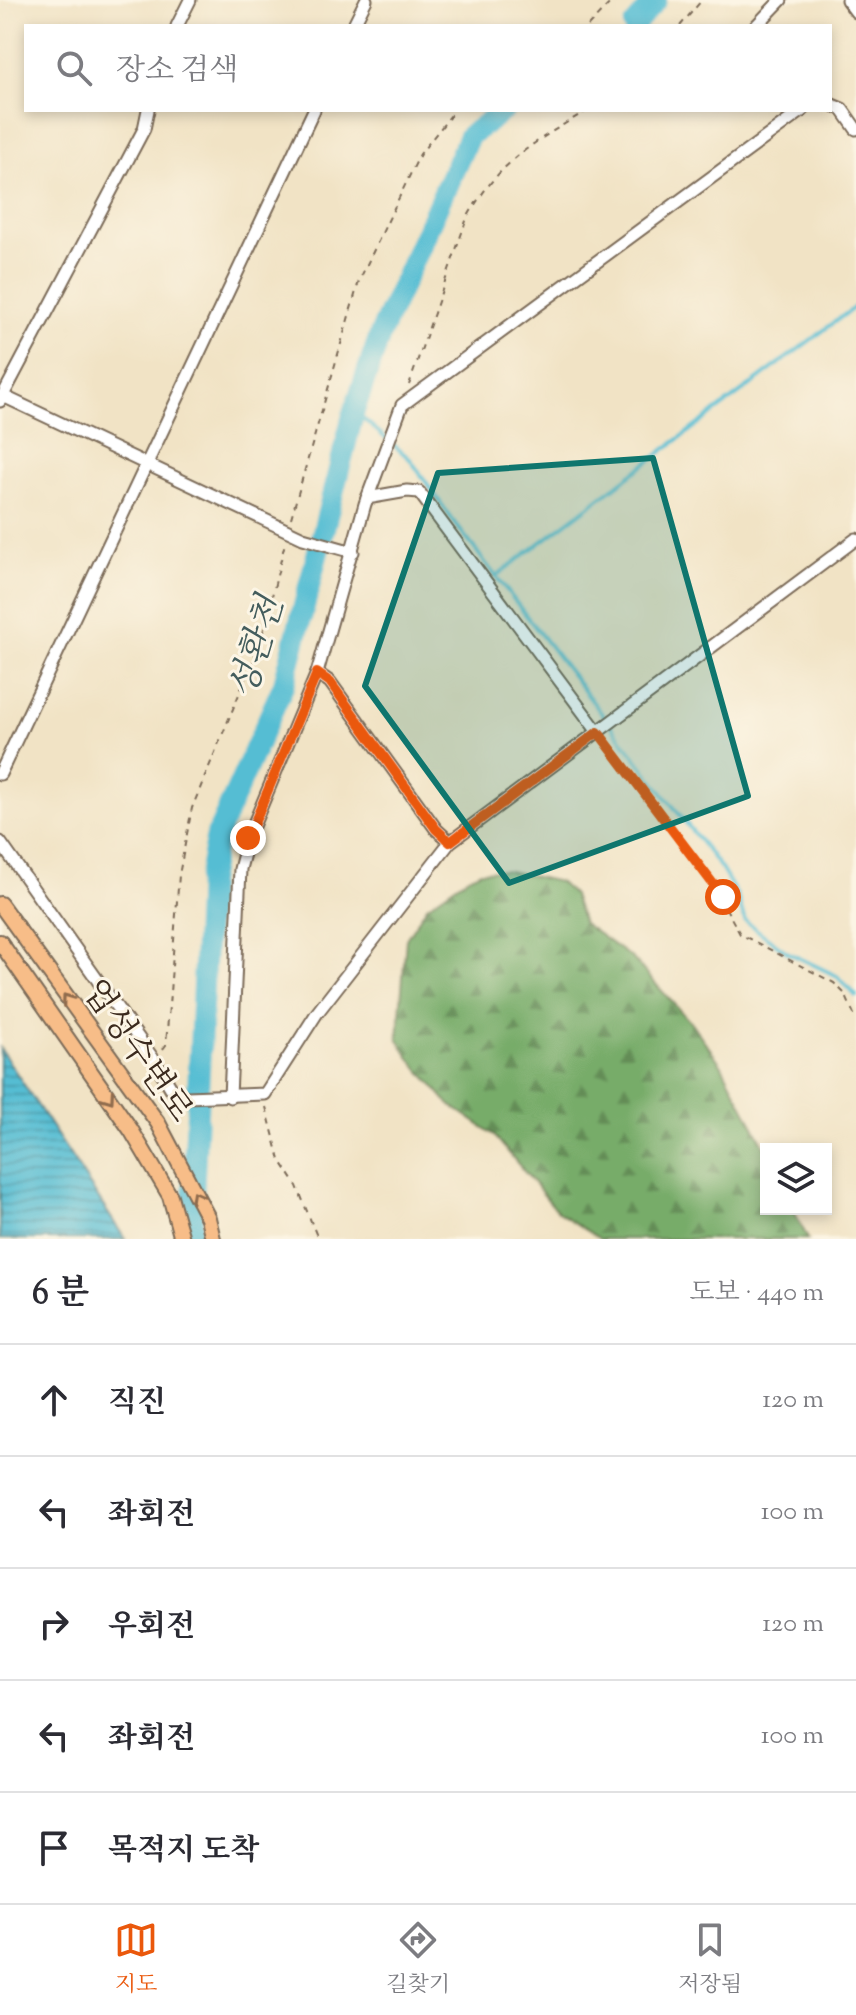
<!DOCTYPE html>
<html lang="ko">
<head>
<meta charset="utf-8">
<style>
	:root { --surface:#fff; --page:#f2f2f3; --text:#2b2b33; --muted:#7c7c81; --line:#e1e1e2; --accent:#ea580c }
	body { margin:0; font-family:"Sorts Mill Goudy","Noto Serif KR",serif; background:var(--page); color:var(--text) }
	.controls { position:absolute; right:24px; bottom:24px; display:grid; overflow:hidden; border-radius:0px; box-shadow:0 4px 12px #0003 }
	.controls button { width:72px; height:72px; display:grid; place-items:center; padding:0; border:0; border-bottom:2px solid var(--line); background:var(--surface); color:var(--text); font:40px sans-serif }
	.stop { position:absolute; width:24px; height:24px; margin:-18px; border:6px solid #ea580c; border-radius:50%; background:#fff }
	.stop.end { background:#ea580c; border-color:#fff; box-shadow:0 2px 8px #0008 }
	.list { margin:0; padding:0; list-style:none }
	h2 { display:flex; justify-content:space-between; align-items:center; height:104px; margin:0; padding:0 32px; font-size:34px }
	h2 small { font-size:26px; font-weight:400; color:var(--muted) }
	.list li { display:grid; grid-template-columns:52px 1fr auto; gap:24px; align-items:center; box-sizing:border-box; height:112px; padding:0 32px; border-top:2px solid var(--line) }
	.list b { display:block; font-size:30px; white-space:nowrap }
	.list em { font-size:26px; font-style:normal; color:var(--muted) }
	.icon { flex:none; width:44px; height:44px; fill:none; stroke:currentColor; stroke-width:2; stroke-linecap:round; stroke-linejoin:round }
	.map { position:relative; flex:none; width:856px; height:1239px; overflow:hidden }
	.search { position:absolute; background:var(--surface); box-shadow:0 4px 12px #0003; left:24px; right:24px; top:24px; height:88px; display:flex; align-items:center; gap:20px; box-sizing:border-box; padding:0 28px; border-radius:0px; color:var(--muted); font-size:30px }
	.sheet { height:664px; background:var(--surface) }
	nav { display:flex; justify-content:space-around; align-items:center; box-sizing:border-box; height:112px; border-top:2px solid var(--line); background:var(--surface); font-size:22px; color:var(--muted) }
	nav a { display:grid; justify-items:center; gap:4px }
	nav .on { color:var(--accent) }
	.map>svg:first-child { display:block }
	.forest { fill:url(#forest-firs); stroke:#596b44; stroke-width:2 }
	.water { fill:url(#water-rules); stroke:#487478; stroke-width:2 }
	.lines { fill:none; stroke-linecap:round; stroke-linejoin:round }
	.stream { stroke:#55bdd3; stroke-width:4 }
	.river { stroke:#55bdd3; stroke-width:22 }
	.minor-casing { stroke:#7b6b58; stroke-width:15 }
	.major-casing { stroke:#7b6b58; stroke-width:18 }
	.path { stroke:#7b6b58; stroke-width:2; stroke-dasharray:6 6; stroke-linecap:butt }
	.minor { stroke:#fff; stroke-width:11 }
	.major { stroke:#f7bd88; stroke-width:14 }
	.oneway { stroke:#906c4e }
	.route { stroke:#ea580c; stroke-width:10 }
	.marked { fill:#0f766e; fill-opacity:0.2; stroke:#0f766e; stroke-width:6; stroke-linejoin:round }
	.labels { text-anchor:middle; stroke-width:6; stroke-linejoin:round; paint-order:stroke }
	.street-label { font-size:34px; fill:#3b2a1e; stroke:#fcf5e5 }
	.water-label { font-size:36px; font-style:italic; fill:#445d5d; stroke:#fcf5e5 }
</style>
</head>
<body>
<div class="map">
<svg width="856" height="1239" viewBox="0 0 856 1239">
	<defs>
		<pattern id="forest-firs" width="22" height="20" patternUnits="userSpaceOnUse" patternTransform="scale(2)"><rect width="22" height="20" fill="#77ac69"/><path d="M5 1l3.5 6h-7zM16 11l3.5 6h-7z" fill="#638c56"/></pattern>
		<pattern id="water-rules" width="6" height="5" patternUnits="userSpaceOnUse" patternTransform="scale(2)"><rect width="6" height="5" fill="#55bdd3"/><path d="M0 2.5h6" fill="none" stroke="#489aab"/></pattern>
	</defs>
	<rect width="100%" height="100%" fill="#fcf5e5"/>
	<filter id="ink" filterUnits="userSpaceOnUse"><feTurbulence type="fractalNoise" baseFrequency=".0125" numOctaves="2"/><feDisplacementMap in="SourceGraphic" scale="16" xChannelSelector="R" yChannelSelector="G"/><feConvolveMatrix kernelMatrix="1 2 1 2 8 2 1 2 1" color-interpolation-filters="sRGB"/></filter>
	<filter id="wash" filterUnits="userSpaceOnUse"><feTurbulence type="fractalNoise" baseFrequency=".006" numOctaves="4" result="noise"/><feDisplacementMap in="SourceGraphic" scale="32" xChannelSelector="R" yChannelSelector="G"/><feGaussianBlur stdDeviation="1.8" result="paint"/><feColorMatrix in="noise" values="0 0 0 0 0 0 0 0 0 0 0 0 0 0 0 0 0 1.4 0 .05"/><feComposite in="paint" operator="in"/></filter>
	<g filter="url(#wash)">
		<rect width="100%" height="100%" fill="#f1e3c5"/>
		<polygon class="forest" points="505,870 559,882 573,895 583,923 633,959 692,1024 721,1064 766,1149 766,1209 793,1209 808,1239 600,1239 558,1212 494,1135 449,1104 411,1060 398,1039 406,939 427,906 468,877 481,871"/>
		<polygon class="water" points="0,1048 125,1239 0,1239"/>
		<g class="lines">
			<g class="stream">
				<polyline points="354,411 410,459 454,522 720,867 737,895 745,921 787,952 837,976 856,996"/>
				<polyline points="496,576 856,306"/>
			</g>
			<g class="river">
				<polyline points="634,26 656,0"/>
				<polyline points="191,1239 208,881 217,835 284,684 354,411 381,332 469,136 504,110"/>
			</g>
		</g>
	</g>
	<g filter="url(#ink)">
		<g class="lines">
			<g class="minor-casing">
				<g id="minor">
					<polyline points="847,0 856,12"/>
					<polyline points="177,26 190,0"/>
					<polyline points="353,26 366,0"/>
					<polyline points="756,26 781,0"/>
					<polyline points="830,104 842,109 856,129"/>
					<polyline points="3,396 303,538 353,552"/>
					<polyline points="0,401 144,129 148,110"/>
					<polyline points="367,498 407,491 419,492 598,732"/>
					<polyline points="317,673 330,682 436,829 450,842"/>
					<polyline points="0,774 314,110"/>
					<polyline points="0,842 154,1060 174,1093 187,1097 265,1094 317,1013 450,842 856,539"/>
					<polyline points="230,1097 240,869 248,838 317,673 365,504 402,405 803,110"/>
				</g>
			</g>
			<g class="major-casing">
				<g id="major">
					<polyline points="0,904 158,1123 208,1218 213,1239"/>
					<polyline points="0,942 131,1130 170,1196 182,1239"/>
				</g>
			</g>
			<g class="path">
				<polyline points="588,26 613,0"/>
				<polyline points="680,26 702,0"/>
				<path d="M409,385l58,-167c31,-56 67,-76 121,-108"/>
				<polyline points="291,518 359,281 420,154 455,110"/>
				<polyline points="606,743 708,876 740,934 834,983 845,994 856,1019"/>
				<polyline points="163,1049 166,1045 179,875 192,808 261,641 285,543"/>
				<polyline points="266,1107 280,1160 297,1186 318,1239"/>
			</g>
			<use href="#minor" class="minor"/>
			<use href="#major" class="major"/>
		</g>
		<defs><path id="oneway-chevron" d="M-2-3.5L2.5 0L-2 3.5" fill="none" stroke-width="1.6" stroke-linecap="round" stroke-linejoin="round" transform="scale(2)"/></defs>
		<g class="oneway">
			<use href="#oneway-chevron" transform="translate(67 999) rotate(-126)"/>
			<use href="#oneway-chevron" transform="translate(109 1098) rotate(55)"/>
			<use href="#oneway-chevron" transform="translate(196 1196) rotate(-119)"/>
		</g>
	</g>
	<g class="lines" filter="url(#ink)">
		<polyline class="route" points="248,838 317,673 330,682 436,829 450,842 598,732 723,897"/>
	</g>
	<path class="marked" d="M653,458l95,338 -239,87 -144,-197 73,-213z"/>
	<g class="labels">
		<g class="street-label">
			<text transform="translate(139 1050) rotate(55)" y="12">업성수변로</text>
		</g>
		<g class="water-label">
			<text transform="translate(255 647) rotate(-73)" y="13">성환천</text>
		</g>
	</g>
</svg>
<div class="controls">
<button><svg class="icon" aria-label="layers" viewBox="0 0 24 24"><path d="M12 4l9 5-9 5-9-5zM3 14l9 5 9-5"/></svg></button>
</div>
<div class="stop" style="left:723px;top:897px"></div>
<div class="stop end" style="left:248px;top:838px"></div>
<div class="search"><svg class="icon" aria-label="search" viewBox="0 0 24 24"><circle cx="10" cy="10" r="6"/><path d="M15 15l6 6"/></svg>장소 검색</div>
</div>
<section class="sheet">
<h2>6 분<small>도보 · 440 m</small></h2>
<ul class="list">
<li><svg class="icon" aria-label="ahead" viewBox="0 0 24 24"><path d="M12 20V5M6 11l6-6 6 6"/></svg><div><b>직진</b></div><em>120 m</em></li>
<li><svg class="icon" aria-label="left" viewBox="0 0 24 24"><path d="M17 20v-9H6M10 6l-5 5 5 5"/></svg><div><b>좌회전</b></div><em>100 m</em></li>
<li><svg class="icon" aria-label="right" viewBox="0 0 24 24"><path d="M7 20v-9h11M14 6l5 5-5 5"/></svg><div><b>우회전</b></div><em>120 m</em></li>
<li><svg class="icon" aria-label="left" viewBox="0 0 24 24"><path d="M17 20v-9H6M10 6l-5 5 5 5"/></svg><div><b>좌회전</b></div><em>100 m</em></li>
<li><svg class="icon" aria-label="arrive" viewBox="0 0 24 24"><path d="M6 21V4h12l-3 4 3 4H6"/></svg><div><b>목적지 도착</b></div></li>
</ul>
</section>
<nav>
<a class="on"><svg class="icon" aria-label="map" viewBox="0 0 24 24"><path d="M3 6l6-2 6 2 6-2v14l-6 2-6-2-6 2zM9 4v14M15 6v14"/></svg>지도</a>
<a><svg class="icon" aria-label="directions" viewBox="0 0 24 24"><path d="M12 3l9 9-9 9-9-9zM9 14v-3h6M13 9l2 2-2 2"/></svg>길찾기</a>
<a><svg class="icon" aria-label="saved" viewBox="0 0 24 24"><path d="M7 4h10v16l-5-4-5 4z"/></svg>저장됨</a>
</nav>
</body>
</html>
